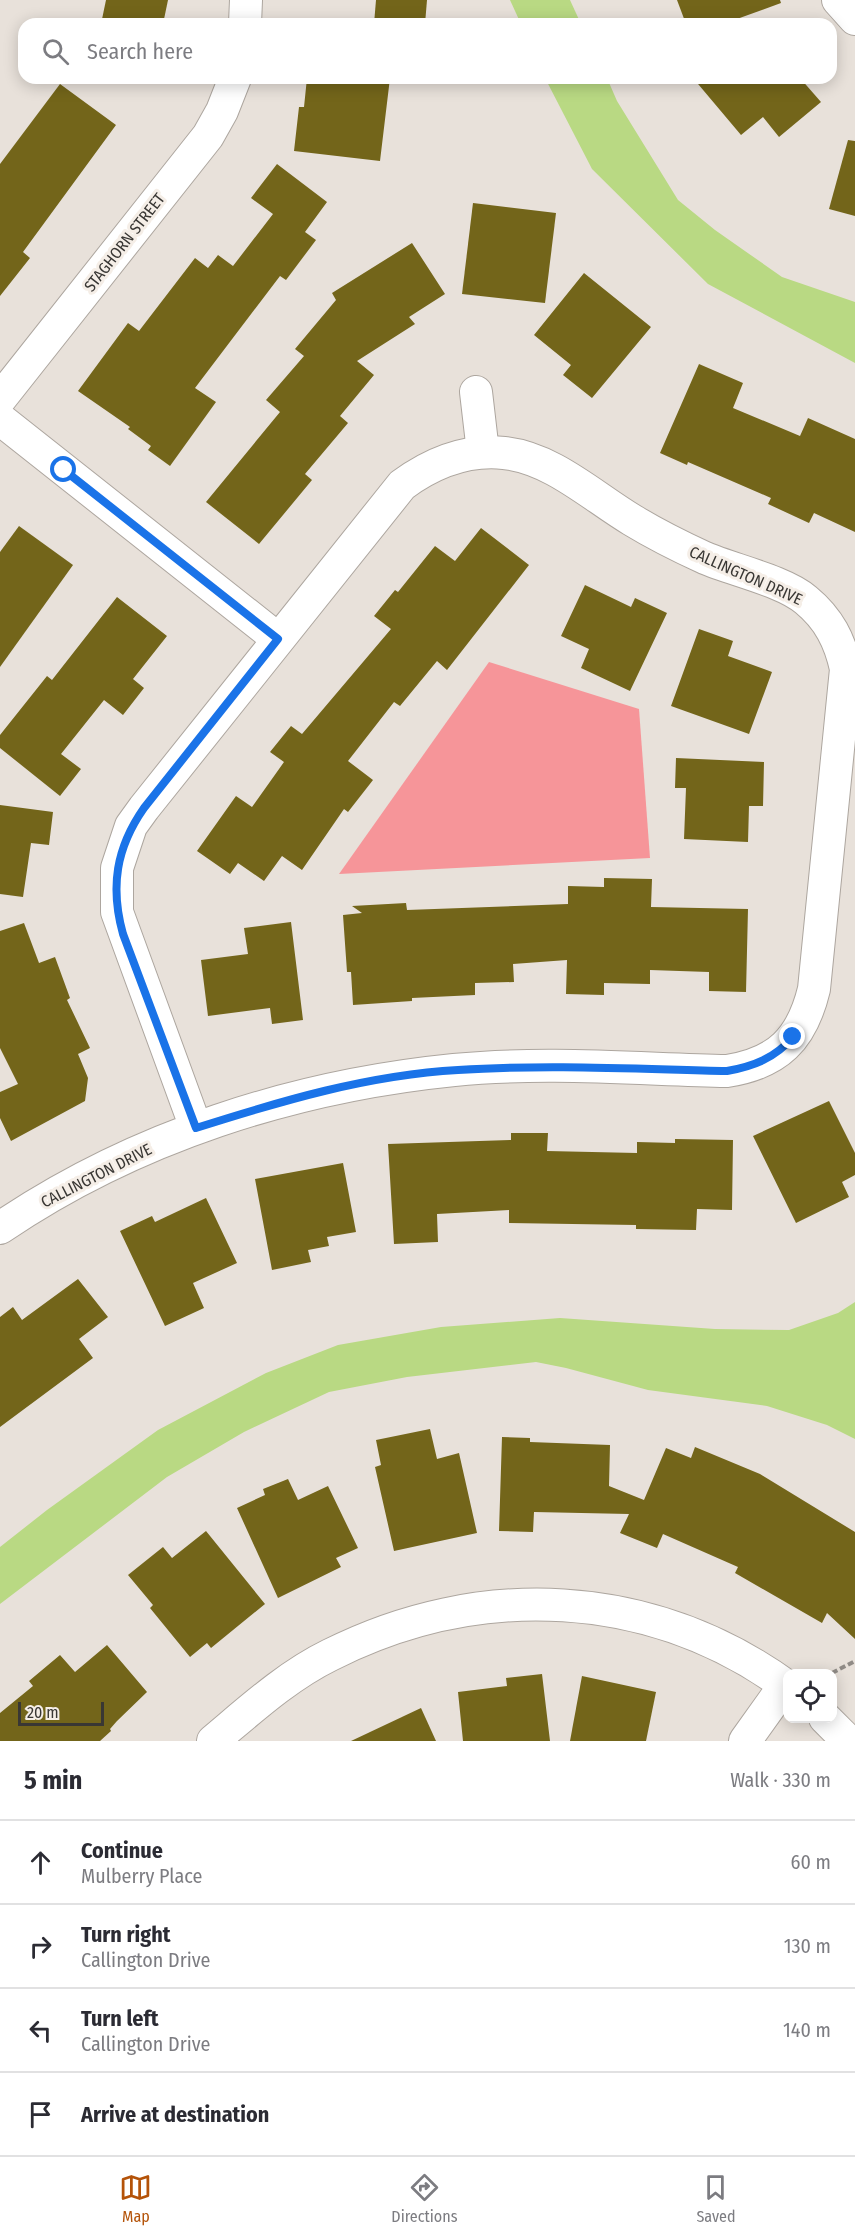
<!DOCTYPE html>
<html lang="en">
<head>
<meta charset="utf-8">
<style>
	:root { --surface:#fff; --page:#f2f2f3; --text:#2b2b33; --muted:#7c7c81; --line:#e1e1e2; --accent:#b45309 }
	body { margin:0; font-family:"Fira Sans Condensed",sans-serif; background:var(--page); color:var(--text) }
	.controls { position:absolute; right:18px; bottom:18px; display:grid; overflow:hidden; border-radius:12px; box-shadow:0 3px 15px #0003 }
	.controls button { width:54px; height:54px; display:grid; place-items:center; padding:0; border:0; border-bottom:2px solid var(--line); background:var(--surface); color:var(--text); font:30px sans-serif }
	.scale { position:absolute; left:18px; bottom:15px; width:86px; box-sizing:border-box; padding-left:6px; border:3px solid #393734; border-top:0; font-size:16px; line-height:21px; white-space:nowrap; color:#393734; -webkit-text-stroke:4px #f5eee7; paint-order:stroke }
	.stop { position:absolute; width:18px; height:18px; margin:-14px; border:4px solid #1a73e8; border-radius:50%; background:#fff }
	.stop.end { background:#1a73e8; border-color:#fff; box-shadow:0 2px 6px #0008 }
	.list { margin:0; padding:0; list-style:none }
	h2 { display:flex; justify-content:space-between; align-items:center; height:78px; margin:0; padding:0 24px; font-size:26px }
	h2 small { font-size:20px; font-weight:400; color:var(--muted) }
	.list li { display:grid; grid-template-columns:39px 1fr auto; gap:18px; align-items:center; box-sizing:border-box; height:84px; padding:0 24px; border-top:2px solid var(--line) }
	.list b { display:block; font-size:22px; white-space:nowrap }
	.list p { margin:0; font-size:20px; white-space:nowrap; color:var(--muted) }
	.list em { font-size:20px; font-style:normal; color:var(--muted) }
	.icon { flex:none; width:33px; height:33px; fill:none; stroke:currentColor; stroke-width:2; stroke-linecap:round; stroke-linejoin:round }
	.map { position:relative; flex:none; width:855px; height:1741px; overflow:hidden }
	.search { position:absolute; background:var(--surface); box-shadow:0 3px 15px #0003; left:18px; right:18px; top:18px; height:66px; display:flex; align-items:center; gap:15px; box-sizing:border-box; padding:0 21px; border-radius:18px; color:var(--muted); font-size:22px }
	.sheet { height:414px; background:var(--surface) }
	nav { display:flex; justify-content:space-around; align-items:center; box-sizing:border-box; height:84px; border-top:2px solid var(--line); background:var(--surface); font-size:16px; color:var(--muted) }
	nav a { display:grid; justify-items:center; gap:3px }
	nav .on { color:var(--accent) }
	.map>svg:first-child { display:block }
	.forest { fill:#f69599 }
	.water { fill:#b9d983 }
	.building { fill:#73651a }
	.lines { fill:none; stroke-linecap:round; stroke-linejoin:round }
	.minor-casing { stroke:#ada69f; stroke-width:34 }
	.path { stroke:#908b86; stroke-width:4; stroke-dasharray:6 3; stroke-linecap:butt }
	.minor { stroke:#fff; stroke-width:32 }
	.route { stroke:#1a73e8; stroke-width:8 }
	.labels { text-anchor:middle; stroke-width:6; stroke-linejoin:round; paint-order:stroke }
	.street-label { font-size:16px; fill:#393734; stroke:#f5eee7 }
</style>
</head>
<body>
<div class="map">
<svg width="855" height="1741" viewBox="0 0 855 1741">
	<rect width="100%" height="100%" fill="#e8e1da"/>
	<polygon class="forest" points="489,662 639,709 650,858 339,874"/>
	<g class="water">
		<polygon points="510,0 570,0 581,24 521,24"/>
		<polygon points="545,78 607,78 617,101 678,200 715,230 782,277 855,302 855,363 708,284 592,169"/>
		<polygon points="855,1302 855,1439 827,1425 767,1406 648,1390 566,1368 536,1362 407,1377 329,1392 244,1432 167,1477 0,1604 0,1547 47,1510 158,1430 266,1373 338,1345 441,1327 560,1318 715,1329 789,1330 838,1313"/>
	</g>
	<g class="building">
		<polygon points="106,0 168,0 163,24 101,24"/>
		<polygon points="376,0 427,0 425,24 374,24"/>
		<polygon points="677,0 780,0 781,3 723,24 686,24"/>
		<polygon points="307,78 390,78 380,161 294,151 299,107 304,107"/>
		<polygon points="693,78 800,78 821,102 779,137 763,117 741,135"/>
		<polygon points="60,84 116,125 23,252 30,258 0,296 0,164"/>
		<polygon points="848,140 855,141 855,216 829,209"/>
		<polygon points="277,164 327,202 305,232 316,240 286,280 280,276 195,388 216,402 170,466 148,450 151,446 128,429 130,427 78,391 128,323 139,331 195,258 208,268 218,255 233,266 273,214 251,198"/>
		<polygon points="473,203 556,213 545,303 462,294"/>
		<polygon points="412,243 445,294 409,317 415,324 357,361 374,375 340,416 348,423 305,474 312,480 259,544 206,502 280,412 266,400 304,356 295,349 336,300 332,293"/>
		<polygon points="584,273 651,327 592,398 563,375 571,365 534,335"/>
		<polygon points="699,364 743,383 733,408 800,436 808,418 855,439 855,532 814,513 809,523 768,504 771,498 688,462 687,465 660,453"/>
		<polygon points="19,526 73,565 0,667 0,552"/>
		<polygon points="481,528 529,565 447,670 437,661 400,706 394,702 348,761 373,780 348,812 344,809 302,870 282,856 264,881 238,863 230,874 197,851 236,796 252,807 284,762 270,752 291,726 302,734 391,629 374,616 395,590 398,592 435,546 455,561"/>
		<polygon points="585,585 631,607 635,598 667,613 630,691 581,668 589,649 561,636"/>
		<polygon points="117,597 167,636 133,679 144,688 123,715 104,700 61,754 81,769 60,796 0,748 0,735 47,676 52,680"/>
		<polygon points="699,629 733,641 728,656 772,672 749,734 671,706"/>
		<polygon points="676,758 764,762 763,806 749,806 748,842 684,839 686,788 675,788"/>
		<polygon points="0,805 53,812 49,845 31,843 23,897 0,894"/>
		<polygon points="604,878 652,879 651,907 748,909 746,992 709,991 709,972 650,970 650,984 604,983 604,995 566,994 567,960 513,964 514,982 475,983 475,995 412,998 412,1001 353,1005 351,972 347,972 343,915 362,913 352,906 406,903 407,910 568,904 568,886 604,887"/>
		<polygon points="291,922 303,1020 272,1024 270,1008 208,1016 201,960 248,954 244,928"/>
		<polygon points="24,923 39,963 55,957 70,998 67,1000 90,1048 78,1054 88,1078 85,1101 11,1141 0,1118 0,1092 18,1084 0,1048 0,931"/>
		<polygon points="829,1101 855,1153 855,1175 842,1182 849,1197 796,1223 753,1136"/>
		<polygon points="511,1133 548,1133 547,1151 637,1153 637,1142 675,1143 675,1139 733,1140 732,1210 697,1209 696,1230 636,1229 636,1225 509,1223 509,1210 437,1214 438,1242 394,1244 388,1144 511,1140"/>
		<polygon points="343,1163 356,1232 327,1237 329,1246 308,1250 311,1262 272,1270 255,1179"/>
		<polygon points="206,1198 237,1263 193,1283 204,1308 165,1326 120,1231 152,1216 155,1222"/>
		<polygon points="78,1279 108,1317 79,1339 93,1358 0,1427 0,1317 13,1307 22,1320"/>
		<polygon points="430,1429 437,1459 459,1453 477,1533 394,1551 375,1467 381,1465 376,1440"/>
		<polygon points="502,1437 530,1438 530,1442 610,1445 609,1486 644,1500 666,1448 691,1458 695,1447 760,1474 855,1532 855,1639 827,1613 822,1623 735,1573 738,1567 663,1534 657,1548 620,1533 629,1514 534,1512 533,1532 499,1531"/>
		<polygon points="288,1479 298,1500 328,1486 358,1548 336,1558 341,1567 278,1598 237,1508 265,1495 263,1489"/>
		<polygon points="206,1531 265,1604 211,1648 207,1643 190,1657 150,1608 153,1605 128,1575 163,1547 172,1558"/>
		<polygon points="107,1645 147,1692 117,1721 110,1729 111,1731 100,1741 0,1741 0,1713 33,1686 29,1681 60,1655 75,1672"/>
		<polygon points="542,1674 550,1741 463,1741 458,1692 507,1686 506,1678"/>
		<polygon points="582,1676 656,1692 646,1741 570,1741"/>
		<polygon points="421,1708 436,1741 351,1741"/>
	</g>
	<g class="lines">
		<g class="minor-casing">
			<g id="minor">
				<polyline points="838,0 855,19"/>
				<polyline points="245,24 246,0"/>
				<polyline points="476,392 483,452"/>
				<polyline points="0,399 208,136 222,111 235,78"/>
				<polyline points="0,419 278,639"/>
				<path d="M0,1228c134,-91 294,-142 454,-158 90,-9 183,-1 273,1 51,-8 75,-32 87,-82l32,-320c-6,-28 -17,-50 -40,-69 -22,-19 -73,-30 -101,-42 -24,-11 -50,-24 -73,-38 -40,-24 -80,-62 -128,-67 -38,-4 -72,10 -102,32l-258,323 -13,18 -14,42v44l79,216"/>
				<polyline points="825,1718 848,1741"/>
				<path d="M213,1741c37,-31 74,-65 117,-86 149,-75 321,-68 458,32"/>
				<polyline points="745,1741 785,1685"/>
			</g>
		</g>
		<polyline class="path" points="832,1673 855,1661"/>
		<use href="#minor" class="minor"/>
	</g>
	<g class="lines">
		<path class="route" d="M64,470l214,169 -134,169c-28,40 -34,79 -21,126l73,194c85,-27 172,-53 262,-58 89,-6 179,-1 269,1 27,-5 48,-13 66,-34"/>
	</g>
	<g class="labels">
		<g class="street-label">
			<text transform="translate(124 242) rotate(-52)" y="6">STAGHORN STREET</text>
			<text transform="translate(746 575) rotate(24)" y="6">CALLINGTON DRIVE</text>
			<text transform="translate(96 1175) rotate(-27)" y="6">CALLINGTON DRIVE</text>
		</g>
	</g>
</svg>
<div class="controls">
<button><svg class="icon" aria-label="locate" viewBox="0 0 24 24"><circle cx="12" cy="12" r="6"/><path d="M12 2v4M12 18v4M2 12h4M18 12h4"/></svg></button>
</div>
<div class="scale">20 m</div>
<div class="stop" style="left:64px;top:470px"></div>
<div class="stop end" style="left:793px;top:1037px"></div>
<div class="search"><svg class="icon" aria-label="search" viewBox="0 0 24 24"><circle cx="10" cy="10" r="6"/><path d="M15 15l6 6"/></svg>Search here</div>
</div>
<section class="sheet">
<h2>5 min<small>Walk · 330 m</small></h2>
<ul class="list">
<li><svg class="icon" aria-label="ahead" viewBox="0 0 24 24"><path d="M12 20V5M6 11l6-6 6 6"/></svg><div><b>Continue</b><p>Mulberry Place</p></div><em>60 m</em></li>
<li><svg class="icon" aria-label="right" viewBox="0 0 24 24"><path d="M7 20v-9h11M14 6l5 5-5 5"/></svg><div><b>Turn right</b><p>Callington Drive</p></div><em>130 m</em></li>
<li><svg class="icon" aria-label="left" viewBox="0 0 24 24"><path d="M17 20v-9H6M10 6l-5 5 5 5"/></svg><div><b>Turn left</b><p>Callington Drive</p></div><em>140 m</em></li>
<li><svg class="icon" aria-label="arrive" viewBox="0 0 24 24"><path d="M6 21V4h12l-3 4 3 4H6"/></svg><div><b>Arrive at destination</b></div></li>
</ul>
</section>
<nav>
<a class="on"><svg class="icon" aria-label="map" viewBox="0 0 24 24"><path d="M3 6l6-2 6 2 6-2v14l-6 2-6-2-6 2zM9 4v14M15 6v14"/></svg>Map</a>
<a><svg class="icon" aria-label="directions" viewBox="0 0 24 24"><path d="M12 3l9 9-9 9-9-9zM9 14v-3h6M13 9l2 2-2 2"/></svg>Directions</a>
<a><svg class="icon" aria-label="saved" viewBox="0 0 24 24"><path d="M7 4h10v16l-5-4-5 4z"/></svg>Saved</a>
</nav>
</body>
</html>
